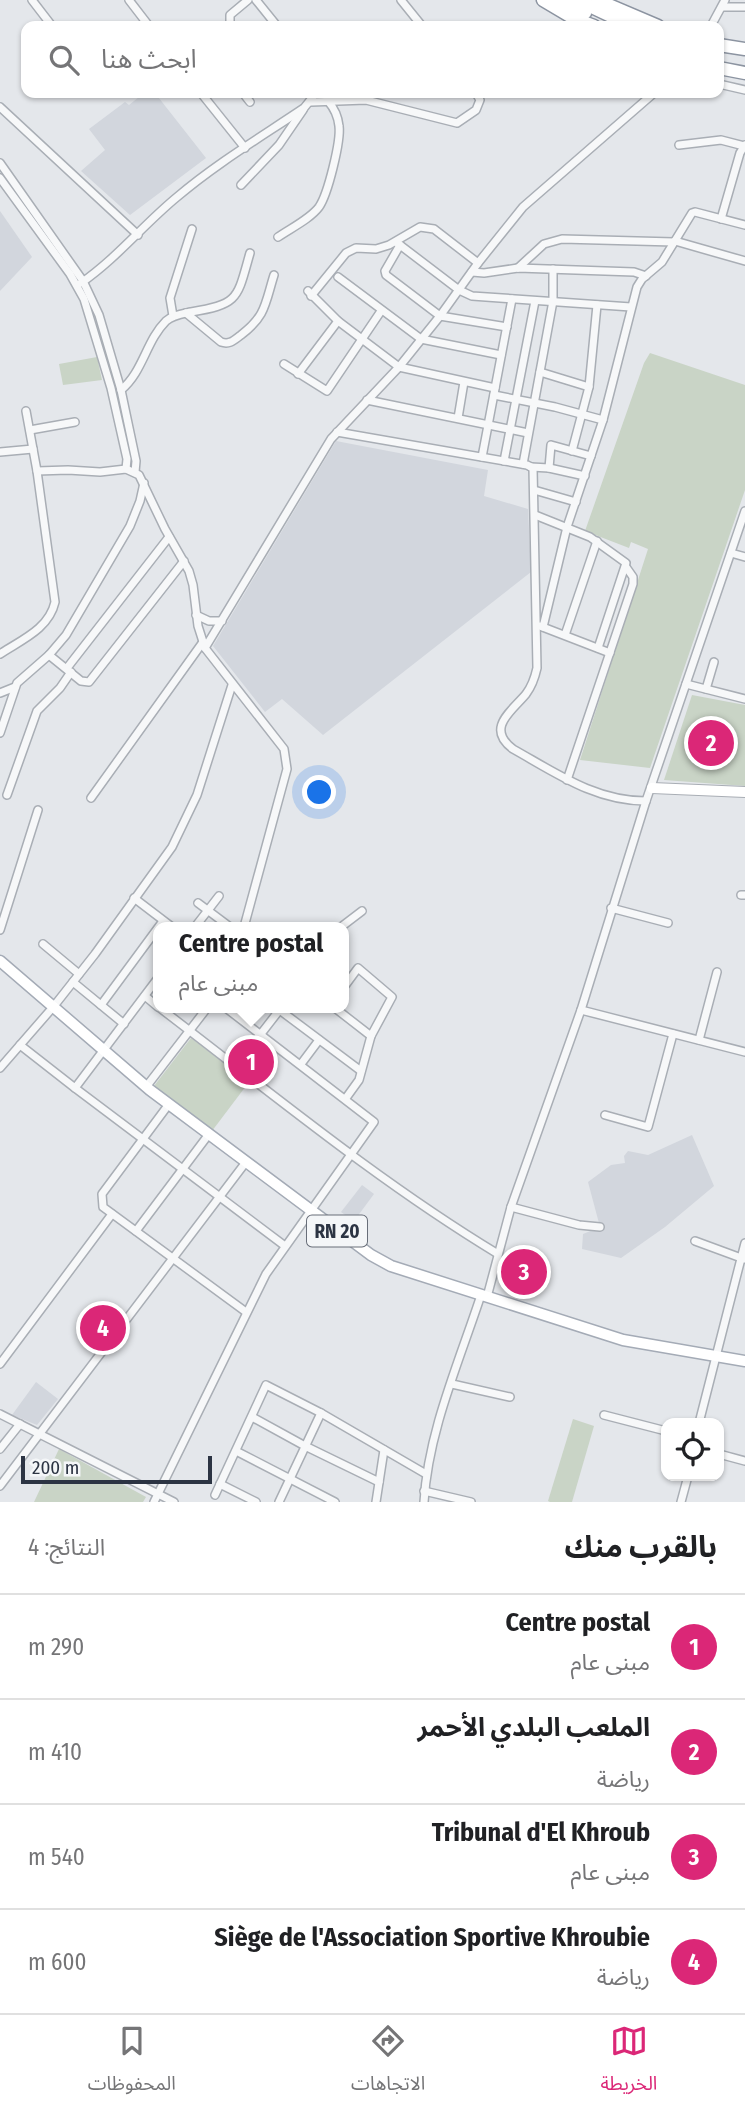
<!DOCTYPE html>
<html lang="ar">
<head>
<meta charset="utf-8">
<style>
	:root { --surface:#fff; --page:#f6f6f6; --text:#202124; --muted:#757577; --line:#e0e0e0; --accent:#db2777 }
	body { margin:0; font-family:"Fira Sans Condensed","Noto Sans Arabic",sans-serif; background:var(--page); color:var(--text); direction:rtl }
	.controls { position:absolute; right:21px; bottom:21px; display:grid; overflow:hidden; border-radius:14px; box-shadow:0 2px 5px #0004 }
	.controls button { width:63px; height:63px; display:grid; place-items:center; padding:0; border:0; border-bottom:2px solid var(--line); background:var(--surface); color:var(--text); font:35px sans-serif }
	.scale { position:absolute; left:21px; bottom:18px; width:191px; box-sizing:border-box; padding-left:7px; border:4px solid #2c3443; border-top:0; font-size:19px; line-height:24px; white-space:nowrap; color:#2c3443; -webkit-text-stroke:5px #f4f6f8; paint-order:stroke }
	.you { position:absolute; left:320px; top:793px; width:24px; height:24px; margin:-18px; border:5px solid #fff; border-radius:50%; background:#1a73e8; box-shadow:0 0 0 10px #1a73e833 }
	.badge { display:grid; place-items:center; width:46px; height:46px; border-radius:50%; background:var(--accent); color:#fff; font-size:23px; font-weight:700 }
	.pin { position:absolute; translate:-50% -50%; border:4px solid #fff; box-shadow:0 2px 7px #0006 }
	.popup { position:absolute; left:153px; top:922px; width:196px; height:91px; box-sizing:border-box; display:grid; place-content:center; border-radius:14px; background:var(--surface); filter:drop-shadow(0 2px 5px #0005); font-size:23px; white-space:nowrap; color:var(--muted) }
	.popup b { font-size:26px; color:var(--text) }
	.popup::after { content:''; position:absolute; left:50%; top:100%; margin-left:-14px; border:14px solid transparent; border-top-color:var(--surface) }
	.list { margin:0; padding:0; list-style:none }
	h2 { display:flex; justify-content:space-between; align-items:center; height:91px; margin:0; padding:0 28px; font-size:30px }
	h2 small { font-size:23px; font-weight:400; color:var(--muted) }
	.list li { display:grid; grid-template-columns:46px 1fr auto; gap:21px; align-items:center; box-sizing:border-box; height:105px; padding:0 28px; border-top:2px solid var(--line) }
	.list b { display:block; font-size:26px; white-space:nowrap }
	.list p { margin:0; font-size:23px; white-space:nowrap; color:var(--muted) }
	.list em { font-size:23px; font-style:normal; color:var(--muted) }
	.icon { flex:none; width:38px; height:38px; fill:none; stroke:currentColor; stroke-width:2; stroke-linecap:round; stroke-linejoin:round }
	.map { position:relative; flex:none; width:745px; height:1502px; overflow:hidden; direction:ltr }
	.search { position:absolute; background:var(--surface); box-shadow:0 2px 5px #0004; left:21px; right:21px; top:21px; height:77px; display:flex; align-items:center; gap:18px; box-sizing:border-box; padding:0 24px; border-radius:14px; color:var(--muted); font-size:26px }
	.sheet { height:511px; background:var(--surface) }
	nav { display:flex; justify-content:space-around; align-items:center; box-sizing:border-box; height:98px; border-top:2px solid var(--line); background:var(--surface); font-size:19px; color:var(--muted) }
	nav a { display:grid; justify-items:center; gap:4px }
	nav .on { color:var(--accent) }
	.map>svg:first-child { display:block }
	.built { fill:#d2d6dd }
	.green { fill:#c9d4c6 }
	.lines { fill:none; stroke-linecap:round; stroke-linejoin:round }
	.highway-tunnel { stroke:#bfc3c9; stroke-width:12; stroke-dasharray:12 6; stroke-linecap:butt }
	.street-casing { stroke:#a9aeb5; stroke-width:10 }
	.secondary-casing { stroke:#a9aeb5; stroke-width:12 }
	.primary-casing { stroke:#a4abb6; stroke-width:13 }
	.highway-casing { stroke:#8c94a1; stroke-width:15 }
	.street { stroke:#f7f8f9; stroke-width:7 }
	.secondary { stroke:#fff; stroke-width:10 }
	.primary { stroke:#fff; stroke-width:10 }
	.highway { stroke:#fff; stroke-width:12 }
	.labels { text-anchor:middle; stroke-width:5; stroke-linejoin:round; paint-order:stroke }
	.shield { fill:#f4f6f8; stroke:#686e79; stroke-width:2 }
	.shield-label { font-size:19px; font-weight:bold; fill:#2c3443 }
</style>
</head>
<body>
<div class="map">
<svg width="745" height="1502" viewBox="0 0 745 1502">
	<rect width="100%" height="100%" fill="#e4e7eb"/>
	<g class="built">
		<polygon points="144,93 155,93 206,158 130,215 81,171 105,150 89,129 125,102 129,105"/>
		<polygon points="0,211 32,257 0,291"/>
		<polygon points="336,441 488,470 484,496 528,509 531,572 323,735 282,699 265,712 213,646"/>
		<polygon points="692,1135 714,1186 665,1227 621,1258 582,1249 583,1234 600,1227 588,1182 611,1165 625,1163 624,1156 628,1151 648,1155"/>
		<polygon points="362,1185 374,1194 354,1221 341,1212"/>
		<polygon points="36,1382 58,1399 37,1425 12,1415"/>
	</g>
	<g class="green">
		<polygon points="650,353 745,385 745,490 650,768 580,760 648,549 631,542 629,548 585,531 644,363"/>
		<polygon points="97,357 102,380 63,385 59,364"/>
		<polygon points="692,695 745,705 745,786 664,780"/>
		<polygon points="191,1038 249,1082 212,1131 154,1086"/>
		<polygon points="573,1419 594,1426 572,1502 550,1502 548,1501"/>
		<polygon points="59,1449 146,1497 143,1502 34,1502"/>
	</g>
	<g class="lines">
		<polyline class="highway-tunnel" points="719,53 722,54"/>
		<g class="street-casing">
			<g id="street">
				<polyline points="32,0 52,26"/>
				<polyline points="129,0 149,26"/>
				<polyline points="256,0 277,26"/>
				<polyline points="401,0 422,26"/>
				<polyline points="722,7 745,7"/>
				<polyline points="230,26 230,15 248,0"/>
				<polyline points="711,26 725,0"/>
				<polyline points="719,84 745,90"/>
				<polyline points="201,93 245,148"/>
				<polyline points="243,93 250,102"/>
				<polyline points="311,102 366,100 457,123 476,110 480,100 476,93"/>
				<polyline points="0,107 138,235"/>
				<polyline points="679,145 721,140 744,146"/>
				<polyline points="0,163 83,281 99,315 121,390 136,461 135,472"/>
				<polyline points="0,178 70,274 84,299 111,388 127,459 126,469"/>
				<polyline points="241,185 279,145 303,110"/>
				<polyline points="721,219 740,153 745,145"/>
				<path d="M278,237c13,-9 32,-18 41,-30 9,-13 22,-66 20,-81 -1,-10 -5,-18 -11,-25"/>
				<polyline points="675,241 745,261"/>
				<polyline points="396,242 459,290 472,296 631,307"/>
				<polyline points="400,245 385,271 386,275 440,316 507,327"/>
				<polyline points="518,268 544,244 562,239 674,242"/>
				<polyline points="472,272 484,273 518,268 634,272 646,276"/>
				<polyline points="338,277 421,339 501,355"/>
				<path d="M81,283c36,-25 63,-59 96,-86 40,-34 84,-60 127,-89l12,-15"/>
				<polyline points="308,291 338,321 399,367 495,388"/>
				<polyline points="311,296 346,253 356,248 376,249 389,245 420,227 434,229 478,263"/>
				<path d="M186,313l35,29c9,3 13,-2 20,-7 25,-19 24,-31 33,-60"/>
				<polyline points="173,316 170,298 192,229"/>
				<polyline points="284,364 327,391 381,311"/>
				<polyline points="540,372 589,387"/>
				<polyline points="298,374 338,321"/>
				<path d="M121,390c22,-18 25,-49 45,-69 7,-6 16,-7 25,-9 49,-8 46,-14 59,-59"/>
				<polyline points="494,395 555,407 603,420"/>
				<polyline points="367,400 528,433"/>
				<polyline points="458,418 464,382"/>
				<polyline points="30,430 75,422"/>
				<path d="M337,432l190,33 6,3 4,200c-2,9 -5,18 -11,26 -14,17 -41,34 -13,55 43,24 82,52 133,52"/>
				<polyline points="572,451 589,387 597,305"/>
				<polyline points="0,452 33,449"/>
				<polyline points="482,457 512,299"/>
				<polyline points="504,461 535,301"/>
				<polyline points="523,464 553,301 553,269"/>
				<polyline points="531,467 549,468 585,476"/>
				<polyline points="549,468 551,445 591,456"/>
				<polyline points="37,471 68,470 100,472 126,469 139,475 165,529 189,571 193,585 198,626 205,648 284,749 287,769 244,927"/>
				<polyline points="534,490 576,502"/>
				<polyline points="535,515 590,537 626,563 598,648"/>
				<polyline points="731,553 745,557"/>
				<polyline points="196,615 209,621 222,621"/>
				<polyline points="540,626 610,653"/>
				<polyline points="543,627 567,527 603,420 637,287 642,279 662,262 692,213 695,212 745,225"/>
				<polyline points="565,635 597,541"/>
				<polyline points="205,648 331,439 399,367 440,316 478,263 523,207 654,93"/>
				<path d="M0,654c21,-14 49,-25 55,-52l-18,-131 -11,-60"/>
				<polyline points="49,655 81,681 89,682 184,561"/>
				<polyline points="67,668 169,537"/>
				<polyline points="686,684 745,699"/>
				<polyline points="706,689 714,662"/>
				<polyline points="0,693 15,687"/>
				<polyline points="0,733 17,683 49,655 66,635 130,526 140,501 144,483"/>
				<polyline points="567,780 633,584 633,577 626,567"/>
				<polyline points="7,795 37,711 60,688 71,672"/>
				<polyline points="91,798 203,642"/>
				<polyline points="741,895 745,895"/>
				<polyline points="134,898 172,927"/>
				<polyline points="198,903 230,927"/>
				<polyline points="611,908 668,923"/>
				<polyline points="195,927 219,896"/>
				<polyline points="341,927 362,911"/>
				<polyline points="0,930 38,810"/>
				<polyline points="43,944 79,974"/>
				<polyline points="73,982 124,1024"/>
				<polyline points="344,987 358,968 392,997 371,1036 359,1080 346,1098"/>
				<polyline points="145,996 158,1007"/>
				<polyline points="101,1005 163,921"/>
				<path d="M160,1008c110,84 219,174 338,246"/>
				<polyline points="277,1008 361,1071"/>
				<polyline points="335,1008 371,1036"/>
				<polyline points="581,1010 745,1052"/>
				<polyline points="699,1040 717,972"/>
				<polyline points="20,1045 75,1088 158,978"/>
				<polyline points="301,1064 319,1040"/>
				<polyline points="236,1066 281,1008"/>
				<polyline points="0,1068 54,1006 95,954 172,847 197,795 232,685"/>
				<polyline points="146,1087 207,1008"/>
				<polyline points="75,1088 285,1246"/>
				<polyline points="169,1104 102,1194 103,1207 246,1312"/>
				<polyline points="605,1115 648,1127 673,1034"/>
				<polyline points="511,1207 579,1225 600,1227"/>
				<polyline points="136,1231 209,1134"/>
				<polyline points="695,1241 744,1259"/>
				<polyline points="487,1297 511,1207 581,1010 646,801 745,511"/>
				<polyline points="0,1364 112,1214"/>
				<polyline points="452,1384 510,1397"/>
				<polyline points="0,1414 174,1502"/>
				<polyline points="604,1415 666,1431"/>
				<polyline points="252,1417 305,1446 379,1482"/>
				<polyline points="699,1423 745,1243"/>
				<polyline points="0,1449 20,1424"/>
				<polyline points="236,1451 335,1502"/>
				<polyline points="719,1454 745,1461"/>
				<polyline points="220,1484 256,1502"/>
				<polyline points="0,1486 246,1162"/>
				<polyline points="424,1491 471,1502"/>
				<polyline points="215,1495 266,1385 321,1413 426,1474"/>
				<polyline points="154,1502 266,1274 374,1122 226,1008"/>
				<polyline points="279,1502 321,1413"/>
				<polyline points="376,1502 384,1450"/>
				<path d="M424,1502c4,-70 35,-140 57,-207"/>
				<polyline points="681,1502 688,1476"/>
			</g>
		</g>
		<g class="secondary-casing">
			<polyline id="secondary" points="652,788 745,792"/>
		</g>
		<g class="primary-casing">
			<polyline id="primary" points="0,961 150,1090 371,1255 391,1266 623,1340 745,1361"/>
		</g>
		<g class="highway-casing">
			<g id="highway">
				<polyline points="543,0 575,19 594,26"/>
				<polyline points="561,0 585,13"/>
				<polyline points="577,0 632,26"/>
				<polyline points="597,0 658,26"/>
				<polyline points="719,45 745,49"/>
				<polyline points="719,68 745,73"/>
			</g>
		</g>
		<use href="#street" class="street"/>
		<use href="#secondary" class="secondary"/>
		<use href="#primary" class="primary"/>
		<use href="#highway" class="highway"/>
	</g>
	<g class="labels">
		<rect class="shield" x="307" y="1215.5" width="60" height="31" rx="5"/>
		<g class="shield-label">
			<text x="337" y="1238">RN 20</text>
		</g>
	</g>
</svg>
<div class="controls">
<button><svg class="icon" aria-label="locate" viewBox="0 0 24 24"><circle cx="12" cy="12" r="6"/><path d="M12 2v4M12 18v4M2 12h4M18 12h4"/></svg></button>
</div>
<div class="scale">200 m</div>
<div class="you"></div>
<div class="pin badge" style="left:251px;top:1062px">1</div>
<div class="popup"><b>Centre postal</b>مبنى عام</div>
<div class="pin badge" style="left:711px;top:743px">2</div>
<div class="pin badge" style="left:524px;top:1272px">3</div>
<div class="pin badge" style="left:103px;top:1328px">4</div>
<div class="search"><svg class="icon" aria-label="search" viewBox="0 0 24 24"><circle cx="10" cy="10" r="6"/><path d="M15 15l6 6"/></svg>ابحث هنا</div>
</div>
<section class="sheet">
<h2>بالقرب منك<small>النتائج: 4</small></h2>
<ul class="list">
<li><span class="badge">1</span><div><b>Centre postal</b><p>مبنى عام</p></div><em>290 m</em></li>
<li><span class="badge">2</span><div><b>الملعب البلدي الأحمر</b><p>رياضة</p></div><em>410 m</em></li>
<li><span class="badge">3</span><div><b>Tribunal d'El Khroub</b><p>مبنى عام</p></div><em>540 m</em></li>
<li><span class="badge">4</span><div><b>Siège de l'Association Sportive Khroubie</b><p>رياضة</p></div><em>600 m</em></li>
</ul>
</section>
<nav>
<a class="on"><svg class="icon" aria-label="map" viewBox="0 0 24 24"><path d="M3 6l6-2 6 2 6-2v14l-6 2-6-2-6 2zM9 4v14M15 6v14"/></svg>الخريطة</a>
<a><svg class="icon" aria-label="directions" viewBox="0 0 24 24"><path d="M12 3l9 9-9 9-9-9zM9 14v-3h6M13 9l2 2-2 2"/></svg>الاتجاهات</a>
<a><svg class="icon" aria-label="saved" viewBox="0 0 24 24"><path d="M7 4h10v16l-5-4-5 4z"/></svg>المحفوظات</a>
</nav>
</body>
</html>
